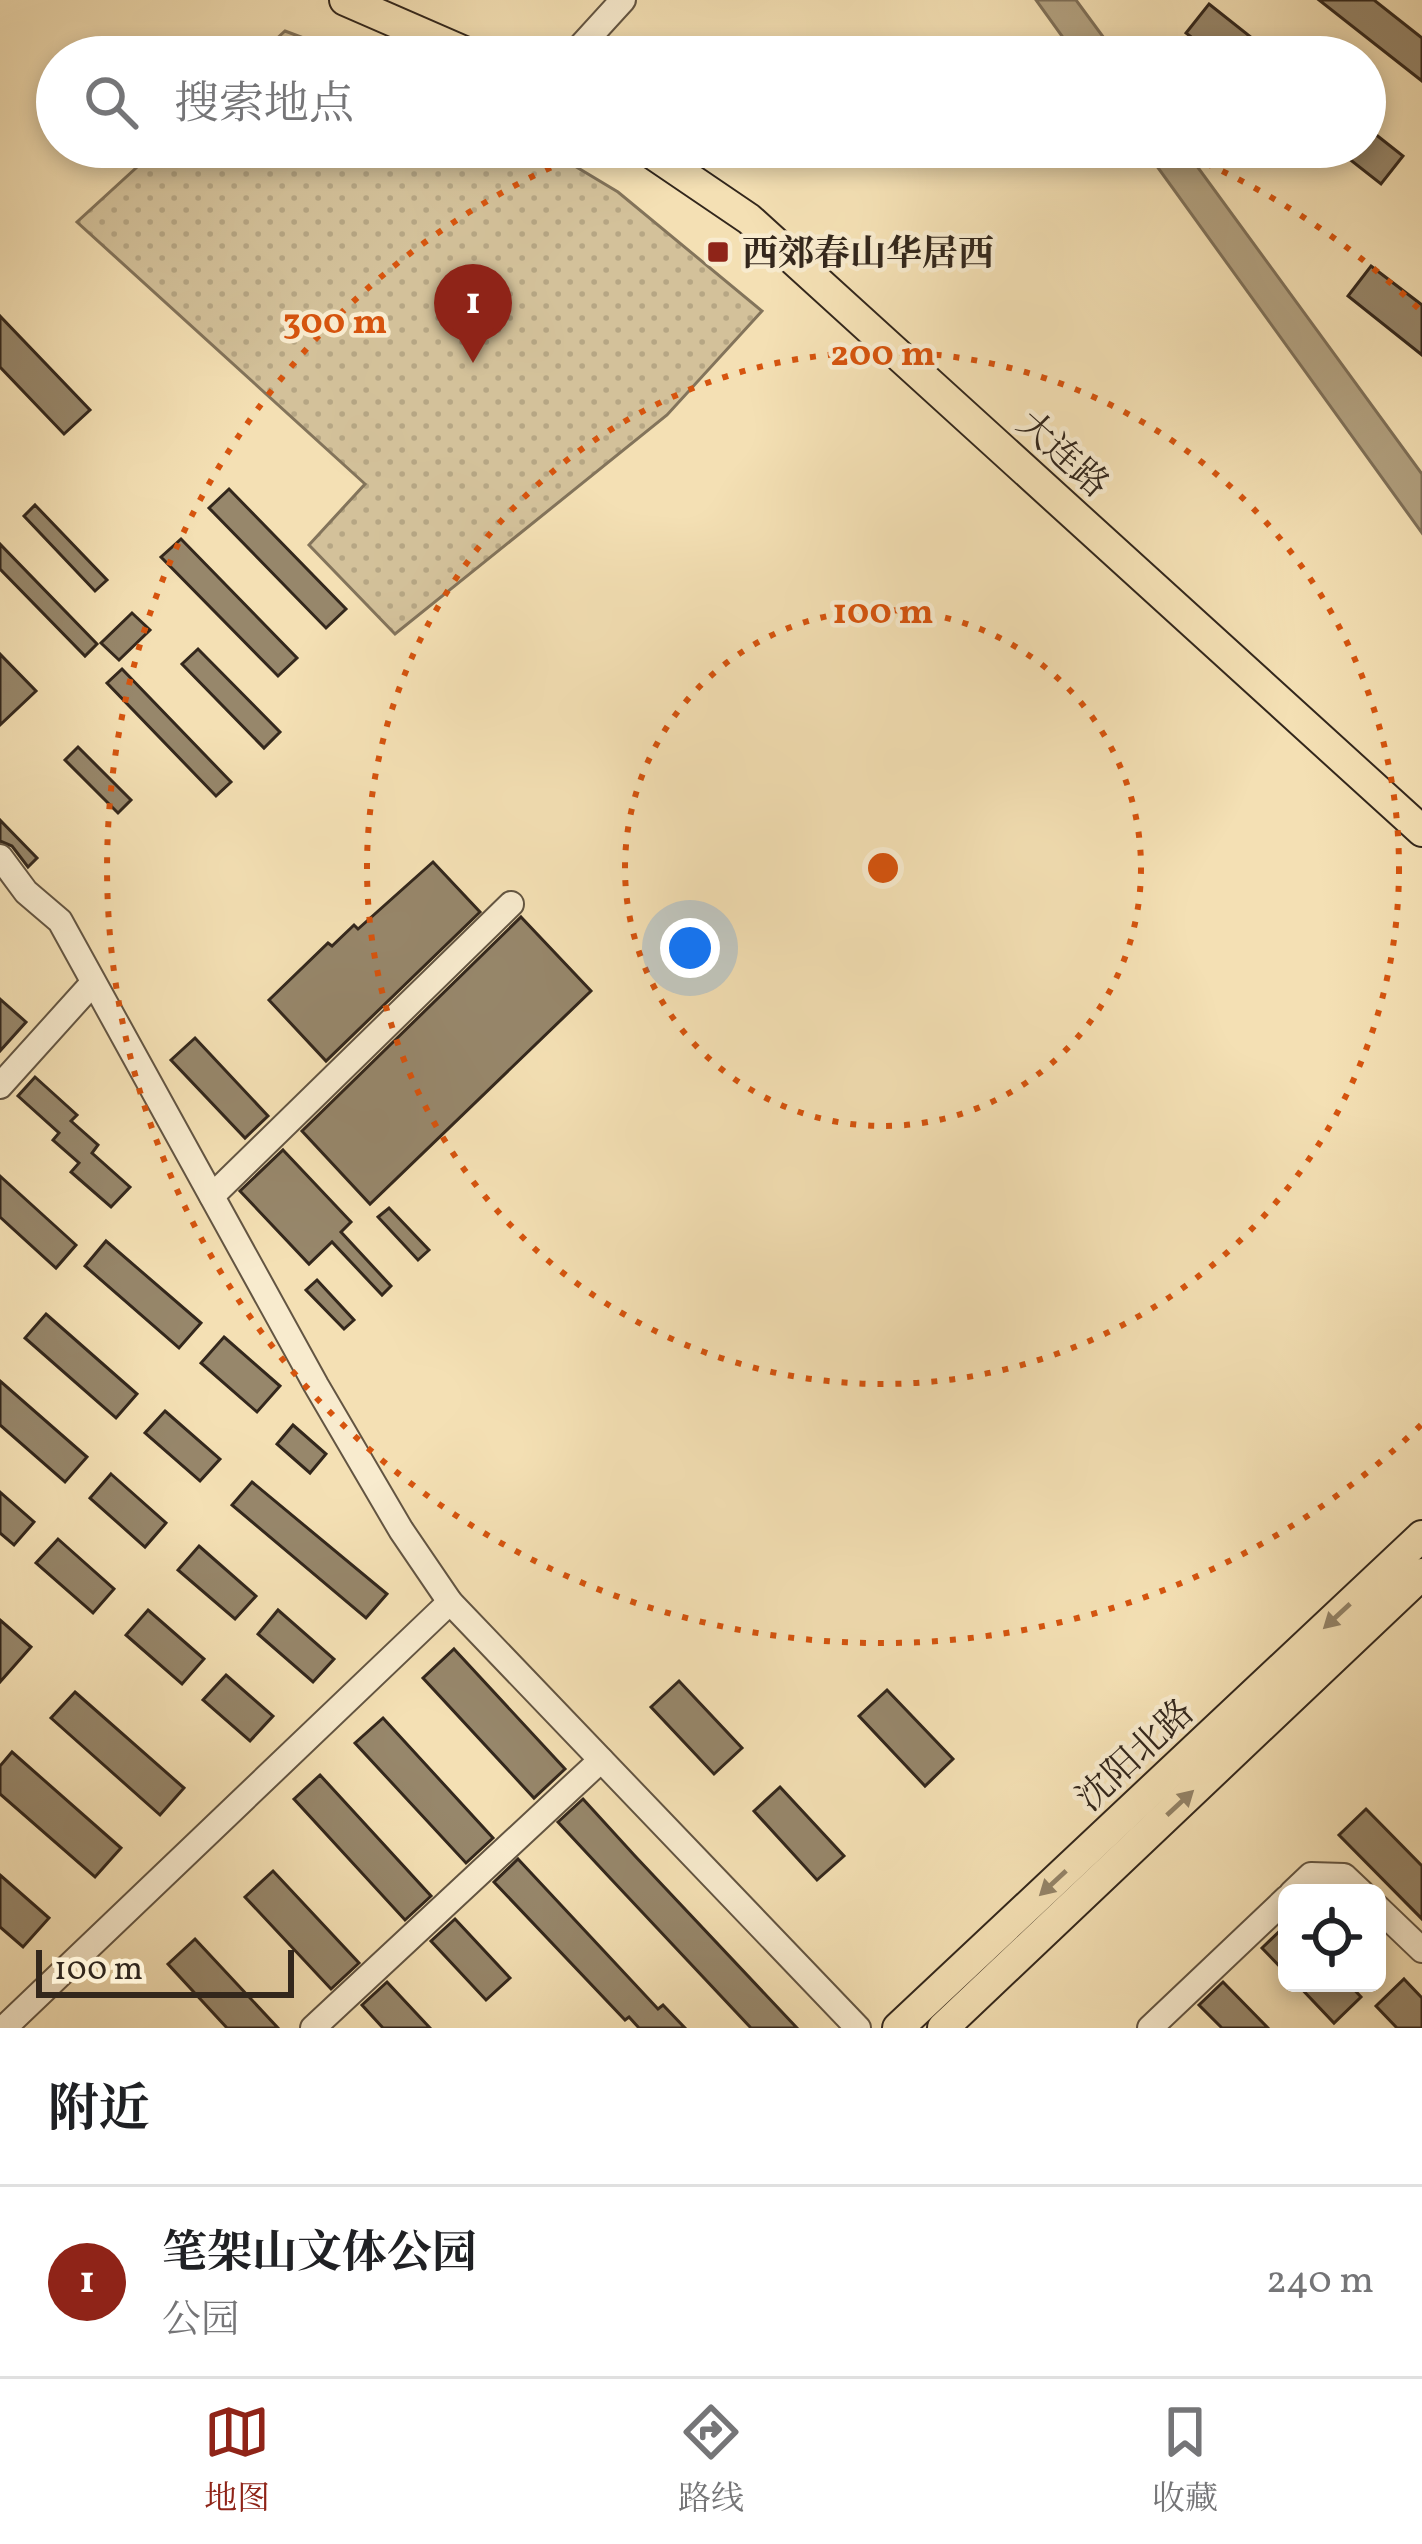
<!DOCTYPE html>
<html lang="zh">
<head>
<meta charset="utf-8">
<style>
	:root { --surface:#fff; --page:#f6f6f6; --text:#202124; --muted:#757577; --line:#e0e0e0; --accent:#8f2418 }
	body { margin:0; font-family:Vollkorn,"Noto Serif SC",serif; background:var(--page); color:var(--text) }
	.controls { position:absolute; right:36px; bottom:36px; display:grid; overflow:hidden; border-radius:18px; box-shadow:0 6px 18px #0003 }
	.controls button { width:108px; height:108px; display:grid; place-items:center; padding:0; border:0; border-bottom:3px solid var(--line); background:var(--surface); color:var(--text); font:60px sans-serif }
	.scale { position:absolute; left:36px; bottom:30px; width:258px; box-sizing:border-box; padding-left:12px; border:6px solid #33271c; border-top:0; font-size:33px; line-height:42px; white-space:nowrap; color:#33271c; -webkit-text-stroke:9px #f8ebce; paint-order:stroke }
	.you { position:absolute; left:690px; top:948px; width:42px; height:42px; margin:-30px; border:9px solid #fff; border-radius:50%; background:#1a73e8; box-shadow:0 0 0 18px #1a73e833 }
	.badge { display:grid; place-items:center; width:78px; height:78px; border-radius:50%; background:var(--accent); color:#fff; font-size:39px; font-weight:700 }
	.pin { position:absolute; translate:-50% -99px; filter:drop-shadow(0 3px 6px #0008) }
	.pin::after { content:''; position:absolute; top:63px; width:42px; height:36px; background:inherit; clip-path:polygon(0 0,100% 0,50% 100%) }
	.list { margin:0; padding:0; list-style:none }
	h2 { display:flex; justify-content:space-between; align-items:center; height:156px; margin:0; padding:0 48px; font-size:51px }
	h2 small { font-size:39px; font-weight:400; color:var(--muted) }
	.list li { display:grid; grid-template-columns:78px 1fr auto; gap:36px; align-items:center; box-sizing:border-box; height:192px; padding:0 48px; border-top:3px solid var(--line) }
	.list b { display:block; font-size:45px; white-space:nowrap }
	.list p { margin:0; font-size:39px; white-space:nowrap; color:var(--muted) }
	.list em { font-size:39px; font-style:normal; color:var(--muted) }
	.icon { flex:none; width:66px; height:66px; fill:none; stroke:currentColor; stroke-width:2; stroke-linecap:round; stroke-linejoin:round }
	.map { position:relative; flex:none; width:1422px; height:2028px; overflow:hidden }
	.search { position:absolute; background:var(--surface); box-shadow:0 6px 18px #0003; left:36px; right:36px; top:36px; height:132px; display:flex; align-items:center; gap:30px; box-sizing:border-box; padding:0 42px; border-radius:66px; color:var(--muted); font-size:45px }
	.sheet { height:348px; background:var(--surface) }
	nav { display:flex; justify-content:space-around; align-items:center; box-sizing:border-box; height:168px; border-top:3px solid var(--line); background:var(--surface); font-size:33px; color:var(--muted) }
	nav a { display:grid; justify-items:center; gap:6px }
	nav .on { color:var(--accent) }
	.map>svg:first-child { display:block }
	.park { fill:url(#park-dots); stroke:#83745b; stroke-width:3 }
	.water { fill:#b2a180; stroke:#7f7058; stroke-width:3 }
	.building { fill:#97876b; stroke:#33271c; stroke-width:3 }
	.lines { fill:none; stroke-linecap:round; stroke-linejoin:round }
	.minor-casing { stroke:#635542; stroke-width:28 }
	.major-casing { stroke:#33271c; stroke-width:34 }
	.minor { stroke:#f8ebce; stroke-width:24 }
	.major { stroke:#f4e0b4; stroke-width:30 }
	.oneway { fill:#948468 }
	.ring { fill:none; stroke:#d6540e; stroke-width:6; stroke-dasharray:6 12 }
	.poi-dot { fill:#8f2418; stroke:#f8ebce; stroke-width:4.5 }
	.labels { text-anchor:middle; stroke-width:9; stroke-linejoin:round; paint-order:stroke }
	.poi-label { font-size:36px; font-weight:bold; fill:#33271c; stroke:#f8ebce; text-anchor:start }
	.street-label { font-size:36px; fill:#33271c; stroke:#f8ebce }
	.centre { fill:#d6540e; stroke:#f8ebce; stroke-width:6 }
	.ring-label { font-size:36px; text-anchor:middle; font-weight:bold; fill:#d6540e; stroke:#f8ebce; stroke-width:9; stroke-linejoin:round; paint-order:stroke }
</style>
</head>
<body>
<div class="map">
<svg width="1422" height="2028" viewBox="0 0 1422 2028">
	<defs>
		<pattern id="park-dots" width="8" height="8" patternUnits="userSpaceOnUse" patternTransform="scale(3)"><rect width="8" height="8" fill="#d3c19a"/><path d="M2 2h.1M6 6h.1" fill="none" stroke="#b6a684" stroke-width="1.8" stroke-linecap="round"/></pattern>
	</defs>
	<rect width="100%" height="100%" fill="#f4e0b4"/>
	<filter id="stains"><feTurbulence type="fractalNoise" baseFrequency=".00167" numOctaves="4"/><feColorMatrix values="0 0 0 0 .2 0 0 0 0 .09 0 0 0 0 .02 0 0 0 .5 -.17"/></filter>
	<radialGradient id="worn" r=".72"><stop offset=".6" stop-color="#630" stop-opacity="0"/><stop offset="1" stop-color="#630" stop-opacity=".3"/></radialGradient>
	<g class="park">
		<polygon points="285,31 354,57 257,57"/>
		<polygon points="159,147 543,147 618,192 762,311 667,415 395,634 309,545 365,484 77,222"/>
	</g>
	<g class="water">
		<polygon points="1036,0 1076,0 1118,57 1077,57"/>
		<polygon points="1143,147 1183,147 1422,474 1422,533"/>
	</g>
	<g class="building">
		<polygon points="1319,0 1374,0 1422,38 1422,81"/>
		<polygon points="1209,4 1276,57 1217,57 1186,33"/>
		<polygon points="1365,126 1403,156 1381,184 1334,147 1365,147"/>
		<polygon points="1371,266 1422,305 1422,355 1348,296"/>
		<polygon points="0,316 90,410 64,434 0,367"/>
		<polygon points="229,489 346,609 326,628 209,508"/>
		<polygon points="35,505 107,580 95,591 24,516"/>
		<polygon points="181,539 297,658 278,676 161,557"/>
		<polygon points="0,544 97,644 85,656 0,569"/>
		<polygon points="132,613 150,630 119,660 101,643"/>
		<polygon points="198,649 280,732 264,748 182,664"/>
		<polygon points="0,654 36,691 0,725"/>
		<polygon points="122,669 231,782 216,796 107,683"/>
		<polygon points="78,747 131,800 118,813 65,760"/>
		<polygon points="0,820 37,858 28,867 12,846 0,841"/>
		<polygon points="433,862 480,912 326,1061 269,1000 328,943 332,946 354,925 358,929"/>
		<polygon points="521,917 591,991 370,1204 302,1131"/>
		<polygon points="0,999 26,1022 0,1051"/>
		<polygon points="195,1038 268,1116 245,1138 171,1060"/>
		<polygon points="35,1077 77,1115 71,1121 98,1145 92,1153 130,1187 111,1207 71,1172 79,1163 53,1140 59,1133 18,1096"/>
		<polygon points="283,1150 351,1222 341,1232 391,1286 382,1295 332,1242 309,1264 240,1191"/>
		<polygon points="0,1176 76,1245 56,1268 0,1217"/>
		<polygon points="389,1208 429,1250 418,1260 378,1217"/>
		<polygon points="106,1241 201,1323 179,1348 85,1266"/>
		<polygon points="317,1280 354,1320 344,1329 306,1290"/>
		<polygon points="46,1314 137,1394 116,1418 25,1338"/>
		<polygon points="224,1337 280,1386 257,1412 201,1363"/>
		<polygon points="0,1381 87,1457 65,1482 0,1425"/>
		<polygon points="165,1411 220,1459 200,1481 145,1433"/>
		<polygon points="293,1425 326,1454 310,1473 277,1444"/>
		<polygon points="111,1474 166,1523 145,1547 90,1498"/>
		<polygon points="252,1482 387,1594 366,1618 232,1505"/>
		<polygon points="0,1492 34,1522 14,1545 0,1533"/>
		<polygon points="58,1539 114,1589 93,1613 36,1563"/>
		<polygon points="199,1546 256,1596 235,1619 178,1570"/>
		<polygon points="148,1610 204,1659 182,1684 126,1635"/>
		<polygon points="278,1610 334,1659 313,1682 258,1634"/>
		<polygon points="0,1620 31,1647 0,1682"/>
		<polygon points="454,1649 565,1769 534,1798 423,1678"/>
		<polygon points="226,1675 273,1716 250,1741 203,1700"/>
		<polygon points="679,1681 742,1748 714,1774 651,1707"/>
		<polygon points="887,1690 953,1759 925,1786 859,1716"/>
		<polygon points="75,1692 184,1788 160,1815 51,1718"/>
		<polygon points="383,1718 493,1838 466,1863 355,1743"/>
		<polygon points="12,1752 121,1848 95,1877 0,1794 0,1766"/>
		<polygon points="320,1775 431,1896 405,1920 294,1799"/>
		<polygon points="780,1787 844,1856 817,1880 754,1811"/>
		<polygon points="583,1799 635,1856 797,2028 751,2028 611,1879 558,1822"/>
		<polygon points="1366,1809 1422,1866 1422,1919 1339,1835"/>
		<polygon points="518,1859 658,2009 663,2005 685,2028 639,2028 629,2017 625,2020 494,1882"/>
		<polygon points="273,1871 359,1963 331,1989 245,1897"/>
		<polygon points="0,1875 49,1918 23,1947 0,1927"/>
		<polygon points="455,1919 510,1978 486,2000 431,1941"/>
		<polygon points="1287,1924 1287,1974 1262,1948"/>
		<polygon points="195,1939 278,2028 227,2028 168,1964"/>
		<polygon points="1404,1979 1422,1998 1422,2028 1397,2028 1376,2006"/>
		<polygon points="387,1982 430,2028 383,2028 362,2005"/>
		<polygon points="1223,1982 1268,2028 1222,2028 1199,2005"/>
		<polygon points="1296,1983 1348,1983 1361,1997 1334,2023"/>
	</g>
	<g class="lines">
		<g class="minor-casing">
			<g id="minor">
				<polyline points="571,57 623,0"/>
				<polyline points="0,857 26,892 60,921 316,1385 401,1530 450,1602 858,2028"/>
				<polyline points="0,1086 92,984"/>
				<polyline points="212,1196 511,904"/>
				<polyline points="1292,1893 1311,1875 1344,1876 1362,1893"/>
				<polyline points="1377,1907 1422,1950"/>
				<polyline points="4,2028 450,1602"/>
				<polyline points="313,2028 601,1760"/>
				<polyline points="1150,2028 1287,1898"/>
			</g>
		</g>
		<g class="major-casing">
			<g id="major">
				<polyline points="345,0 476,57"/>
				<polyline points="643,147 749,219 1422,831"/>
				<polyline points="898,2028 1422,1536"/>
				<polyline points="943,2028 1422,1574"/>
			</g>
		</g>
		<use href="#minor" class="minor"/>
		<use href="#major" class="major"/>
	</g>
	<defs><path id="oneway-solid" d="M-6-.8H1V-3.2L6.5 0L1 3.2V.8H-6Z" transform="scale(3)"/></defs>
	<g class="oneway">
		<use href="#oneway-solid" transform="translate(1337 1616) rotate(137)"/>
		<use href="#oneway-solid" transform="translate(1180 1803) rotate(-43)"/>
		<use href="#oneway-solid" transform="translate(1053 1883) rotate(137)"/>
	</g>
	<g class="ring">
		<circle cx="883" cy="868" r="258"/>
		<circle cx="883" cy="868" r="516"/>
		<path d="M1421 1425A775 775 0 1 1 593 149M1173 149A775 775 0 0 1 1421 311"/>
	</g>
	<rect class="poi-dot" x="706" y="240" width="24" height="24" rx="6"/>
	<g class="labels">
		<g class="poi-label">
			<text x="742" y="265">西郊春山华居西</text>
		</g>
		<g class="street-label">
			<text transform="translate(1064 453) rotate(42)" y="13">大连路</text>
			<text transform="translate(1134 1754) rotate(-43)" y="13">沈阳北路</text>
		</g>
	</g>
	<circle cx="883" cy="868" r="18" class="centre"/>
	<g class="ring-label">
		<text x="335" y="333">300 m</text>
		<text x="883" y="365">200 m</text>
		<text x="883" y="623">100 m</text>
	</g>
	<rect width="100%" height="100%" filter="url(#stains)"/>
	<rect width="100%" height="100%" fill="url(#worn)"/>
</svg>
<div class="controls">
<button><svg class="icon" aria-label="locate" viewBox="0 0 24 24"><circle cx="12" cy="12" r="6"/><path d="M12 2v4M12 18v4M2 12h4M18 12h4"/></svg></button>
</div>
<div class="scale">100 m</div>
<div class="you"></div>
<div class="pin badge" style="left:473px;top:363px">1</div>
<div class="search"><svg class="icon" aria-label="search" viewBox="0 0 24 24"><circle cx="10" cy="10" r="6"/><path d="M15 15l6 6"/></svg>搜索地点</div>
</div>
<section class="sheet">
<h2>附近<small></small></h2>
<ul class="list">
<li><span class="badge">1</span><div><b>笔架山文体公园</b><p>公园</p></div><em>240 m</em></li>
</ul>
</section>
<nav>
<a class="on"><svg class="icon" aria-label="map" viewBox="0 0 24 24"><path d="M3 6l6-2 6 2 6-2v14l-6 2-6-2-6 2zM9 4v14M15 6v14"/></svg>地图</a>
<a><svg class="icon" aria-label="directions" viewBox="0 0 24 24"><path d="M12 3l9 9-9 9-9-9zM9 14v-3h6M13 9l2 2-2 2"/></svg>路线</a>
<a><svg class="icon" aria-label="saved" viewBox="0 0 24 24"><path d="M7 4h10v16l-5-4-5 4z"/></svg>收藏</a>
</nav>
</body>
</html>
